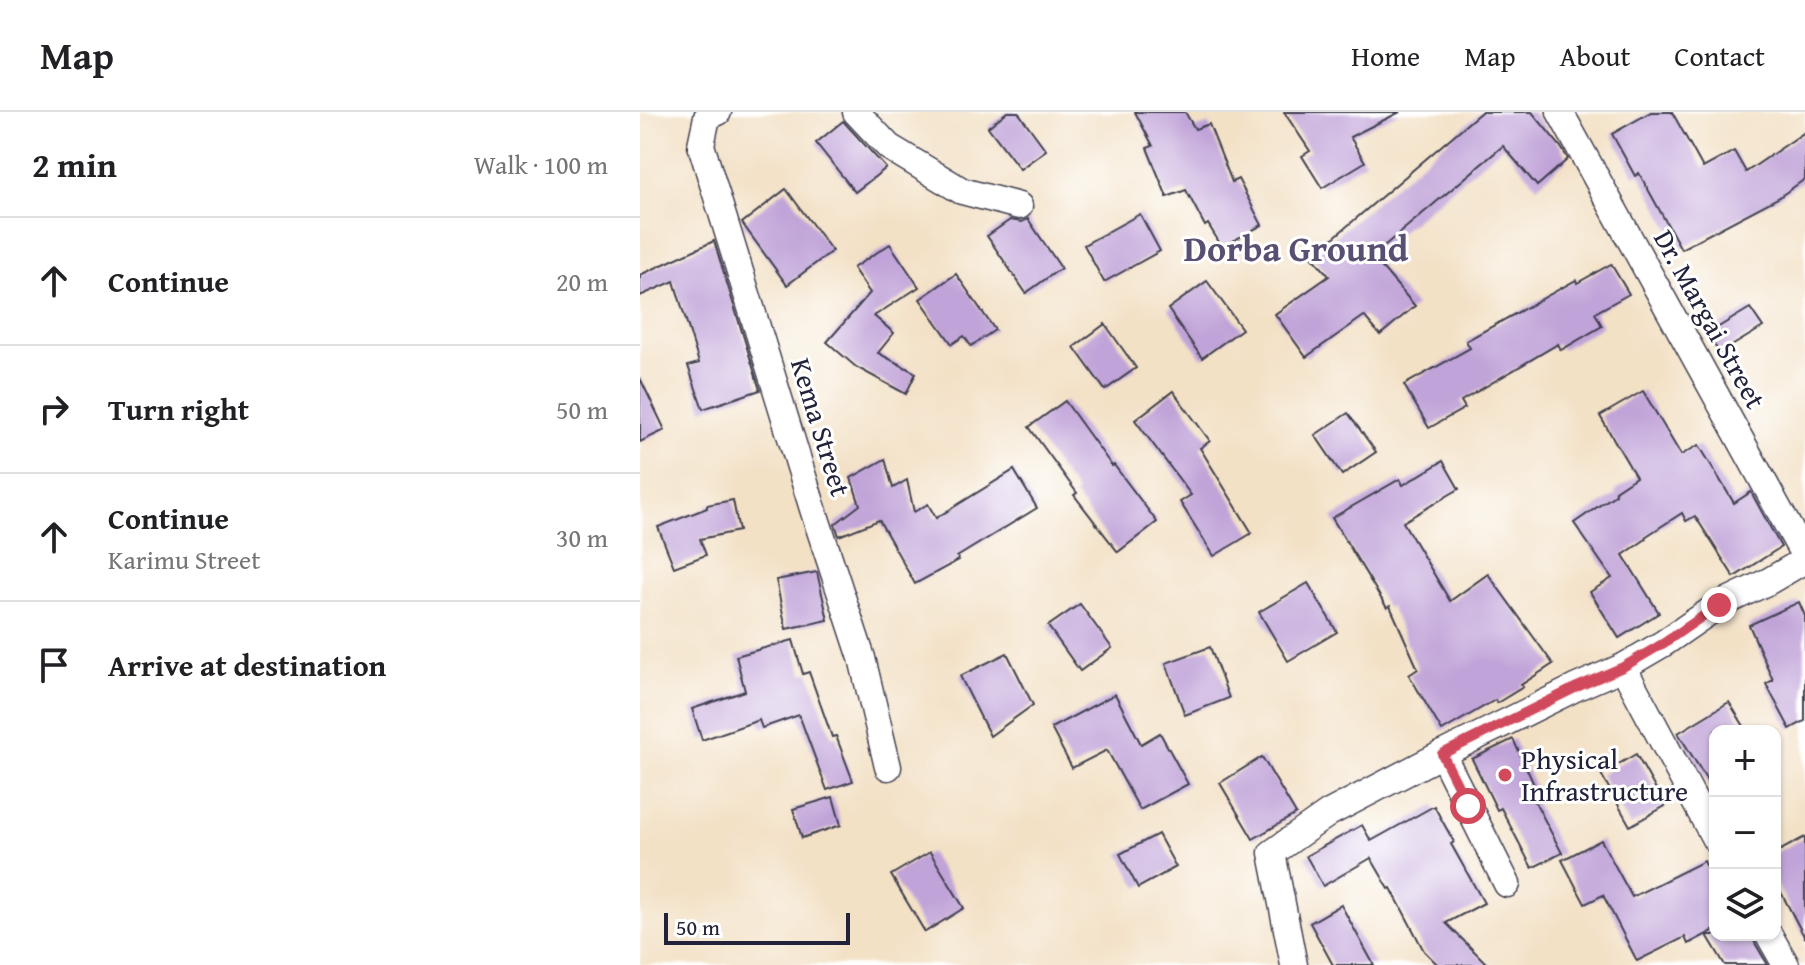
<!DOCTYPE html>
<html lang="en">
<head>
<meta charset="utf-8">
<style>
	:root { --surface:#fff; --page:#f2f2f2; --text:#202124; --muted:#757577; --line:#e0e0e0 }
	body { margin:0; font-family:"Gentium Book Plus",serif; background:var(--page); color:var(--text) }
	.controls { position:absolute; right:24px; bottom:24px; display:grid; overflow:hidden; border-radius:16px; box-shadow:0 2px 6px #0004 }
	.controls button { width:72px; height:72px; display:grid; place-items:center; padding:0; border:0; border-bottom:2px solid var(--line); background:var(--surface); color:var(--text); font:40px sans-serif }
	.scale { position:absolute; left:24px; bottom:20px; width:186px; box-sizing:border-box; padding-left:8px; border:4px solid #22223b; border-top:0; font-size:22px; line-height:28px; white-space:nowrap; color:#22223b; -webkit-text-stroke:6px #fff; paint-order:stroke }
	.stop { position:absolute; width:24px; height:24px; margin:-18px; border:6px solid #d1495b; border-radius:50%; background:#fff }
	.stop.end { background:#d1495b; border-color:#fff; box-shadow:0 2px 8px #0008 }
	.list { margin:0; padding:0; list-style:none }
	h2 { display:flex; justify-content:space-between; align-items:center; height:104px; margin:0; padding:0 32px; font-size:34px }
	h2 small { font-size:26px; font-weight:400; color:var(--muted) }
	.list li { display:grid; grid-template-columns:52px 1fr auto; gap:24px; align-items:center; box-sizing:border-box; height:128px; padding:0 32px; border-top:2px solid var(--line) }
	.list b { display:block; font-size:30px; white-space:nowrap }
	.list p { margin:0; font-size:26px; white-space:nowrap; color:var(--muted) }
	.list em { font-size:26px; font-style:normal; color:var(--muted) }
	.icon { flex:none; width:44px; height:44px; fill:none; stroke:currentColor; stroke-width:2; stroke-linecap:round; stroke-linejoin:round }
	.map { position:relative; flex:none; width:1165px; height:853px; overflow:hidden }
	header { display:flex; align-items:center; gap:48px; box-sizing:border-box; height:112px; padding:0 40px; background:var(--surface); border-bottom:2px solid var(--line) }
	header strong { font-size:38px }
	nav { display:flex; gap:44px; margin-inline-start:auto; font-size:28px }
	main { display:flex }
	aside { flex:1; background:var(--surface) }
	.map>svg:first-child { display:block }
	.building { fill:#c0a3d8 }
	.lines { fill:none; stroke-linecap:round; stroke-linejoin:round }
	.minor-casing { stroke:#413f50; stroke-width:29 }
	.minor { stroke:#fff; stroke-width:26 }
	.route { stroke:#d1495b; stroke-width:10 }
	.poi-dot { fill:#d1495b; stroke:#fff; stroke-width:3 }
	.labels { text-anchor:middle; stroke-width:6; stroke-linejoin:round; paint-order:stroke }
	.street-label { font-size:28px; fill:#22223b; stroke:#fff }
	.poi-label { font-size:28px; fill:#22223b; stroke:#fff; text-anchor:start }
	.district-label { font-size:36px; font-weight:bold; fill:#594f72; stroke:#fff }
</style>
</head>
<body>
<header>
<strong>Map</strong>
<nav><a>Home</a><a>Map</a><a>About</a><a>Contact</a></nav>
</header>
<main>
<aside>
<h2>2 min<small>Walk · 100 m</small></h2>
<ul class="list">
<li><svg class="icon" aria-label="ahead" viewBox="0 0 24 24"><path d="M12 20V5M6 11l6-6 6 6"/></svg><div><b>Continue</b></div><em>20 m</em></li>
<li><svg class="icon" aria-label="right" viewBox="0 0 24 24"><path d="M7 20v-9h11M14 6l5 5-5 5"/></svg><div><b>Turn right</b></div><em>50 m</em></li>
<li><svg class="icon" aria-label="ahead" viewBox="0 0 24 24"><path d="M12 20V5M6 11l6-6 6 6"/></svg><div><b>Continue</b><p>Karimu Street</p></div><em>30 m</em></li>
<li><svg class="icon" aria-label="arrive" viewBox="0 0 24 24"><path d="M6 21V4h12l-3 4 3 4H6"/></svg><div><b>Arrive at destination</b></div></li>
</ul>
</aside>
<div class="map">
<svg width="1165" height="853" viewBox="0 0 1165 853">
	<rect width="100%" height="100%" fill="#fff"/>
	<filter id="ink" filterUnits="userSpaceOnUse"><feTurbulence type="fractalNoise" baseFrequency=".0125" numOctaves="2"/><feDisplacementMap in="SourceGraphic" scale="16" xChannelSelector="R" yChannelSelector="G"/><feConvolveMatrix kernelMatrix="1 2 1 2 8 2 1 2 1" color-interpolation-filters="sRGB"/></filter>
	<filter id="wash" filterUnits="userSpaceOnUse"><feTurbulence type="fractalNoise" baseFrequency=".006" numOctaves="4" result="noise"/><feDisplacementMap in="SourceGraphic" scale="32" xChannelSelector="R" yChannelSelector="G"/><feGaussianBlur stdDeviation="1.8" result="paint"/><feColorMatrix in="noise" values="0 0 0 0 0 0 0 0 0 0 0 0 0 0 0 0 0 1.4 0 .05"/><feComposite in="paint" operator="in"/></filter>
	<g filter="url(#wash)">
		<rect width="100%" height="100%" fill="#f3e1c6"/>
		<g id="blocks">
			<g class="building">
				<polygon points="367,0 378,0 406,38 380,57 348,15"/>
				<polygon points="495,0 545,0 555,17 569,12 592,70 598,67 622,113 582,135 568,112 565,114 546,78 527,85 507,36 513,34"/>
				<polygon points="644,0 760,0 710,25 725,50 682,76 662,44 670,39"/>
				<polygon points="841,0 892,0 921,35 928,47 897,74 863,34 732,144 775,194 740,223 724,204 666,245 635,202 689,164 672,144"/>
				<polygon points="1011,0 1032,0 1063,56 1094,39 1106,60 1165,20 1165,67 1138,86 1041,137 999,61 995,64 972,22"/>
				<polygon points="203,9 246,56 215,80 176,31"/>
				<polygon points="146,77 192,139 147,173 102,111"/>
				<polygon points="500,102 520,139 464,170 444,133"/>
				<polygon points="388,107 421,156 386,181 347,124 370,108 382,110"/>
				<polygon points="74,129 120,278 63,297 48,254 59,251 34,169 0,184 0,163"/>
				<polygon points="250,132 279,175 234,204 254,221 238,241 276,261 266,282 216,255 187,230 230,181 213,156"/>
				<polygon points="971,152 989,182 955,201 962,214 921,238 918,232 821,289 825,296 789,316 764,273 830,236 826,229 936,168 937,171"/>
				<polygon points="316,162 355,218 331,234 324,224 312,232 280,187"/>
				<polygon points="567,169 602,217 562,246 528,197"/>
				<polygon points="1110,196 1123,215 1080,241 1067,222"/>
				<polygon points="465,212 496,256 465,278 434,235"/>
				<polygon points="0,266 25,318 0,330"/>
				<polygon points="533,279 570,329 560,336 612,421 574,444 540,390 551,383 495,308"/>
				<polygon points="1003,279 1041,343 1059,333 1094,391 1111,380 1141,435 1094,465 1055,404 1046,409 1042,401 1005,425 1006,427 983,443 1019,501 979,526 950,480 972,466 934,411 976,382 975,379 996,365 960,304"/>
				<polygon points="425,289 472,354 474,353 517,410 478,440 434,383 437,381 389,315"/>
				<polygon points="708,301 736,340 702,363 675,323"/>
				<polygon points="245,347 253,376 267,368 274,400 288,392 296,406 374,358 397,396 317,445 319,448 275,472 239,408 199,424 195,412 220,393 211,366"/>
				<polygon points="803,349 819,377 763,410 810,489 848,462 913,552 881,573 883,575 857,591 855,588 802,619 769,563 778,557 750,494 747,496 692,406 760,367 763,373"/>
				<polygon points="93,388 99,419 60,427 66,443 34,455 18,415 67,396 67,393"/>
				<polygon points="177,460 188,508 146,517 136,468"/>
				<polygon points="668,471 697,520 648,549 619,500"/>
				<polygon points="1159,490 1165,504 1165,609 1150,617 1126,572 1133,568 1109,513"/>
				<polygon points="440,492 472,536 440,559 408,514"/>
				<polygon points="153,528 163,562 169,560 192,625 196,624 213,669 187,678 159,603 122,616 119,608 62,628 52,597 105,579 96,544"/>
				<polygon points="570,535 589,586 545,603 526,551"/>
				<polygon points="367,541 393,593 350,624 320,564"/>
				<polygon points="475,582 501,632 520,621 548,672 500,698 467,638 432,656 411,616"/>
				<polygon points="1089,590 1107,619 1075,619 1075,681 1038,621"/>
				<polygon points="873,627 897,679 891,682 922,741 892,756 861,696 857,698 832,647"/>
				<polygon points="996,642 1025,694 990,714 961,662"/>
				<polygon points="622,645 656,702 613,727 580,671"/>
				<polygon points="193,685 201,713 162,726 153,697"/>
				<polygon points="794,694 814,730 811,732 844,791 806,811 848,853 798,853 784,839 751,776 749,777 731,746 683,774 666,744 722,713 731,729"/>
				<polygon points="518,722 536,755 498,776 480,742"/>
				<polygon points="1165,725 1165,826 1135,769 1135,741"/>
				<polygon points="961,728 992,785 1064,749 1075,772 1075,818 1048,832 1045,825 997,849 963,783 945,792 922,748"/>
				<polygon points="290,740 324,796 285,820 251,763"/>
				<polygon points="701,793 734,853 693,853 670,811"/>
				<polygon points="1067,823 1113,823 1115,831 1128,853 1085,853"/>
			</g>
		</g>
	</g>
	<g filter="url(#ink)">
		<use href="#blocks" fill-opacity="0" stroke="#413f50" stroke-width="2"/>
		<g class="lines">
			<g class="minor-casing">
				<g id="minor">
					<polyline points="78,0 67,5 61,33 173,397 222,546 248,655"/>
					<polyline points="216,0 249,35 322,79 379,94"/>
					<polyline points="920,0 1165,445"/>
					<polyline points="802,642 867,772"/>
					<polyline points="1075,727 983,555 1024,531 1079,493 1129,469 1165,448"/>
					<polyline points="1129,823 1146,853"/>
					<polyline points="654,853 632,741 689,701 802,642 937,575 983,555"/>
				</g>
			</g>
			<use href="#minor" class="minor"/>
		</g>
	</g>
	<g class="lines" filter="url(#ink)">
		<polyline class="route" points="828,694 802,642 937,575 983,555 1024,531 1079,493"/>
	</g>
	<circle class="poi-dot" cx="865" cy="663" r="8"/>
	<g class="labels">
		<g class="street-label">
			<text transform="translate(1070 207) rotate(61)" y="10">Dr. Margai Street</text>
			<text transform="translate(181 315) rotate(73)" y="10">Kema Street</text>
		</g>
		<g class="poi-label">
			<text x="881" y="657">Physical<tspan x="881" dy="32">Infrastructure</tspan></text>
		</g>
		<g class="district-label">
			<text x="656" y="149">Dorba Ground</text>
		</g>
	</g>
</svg>
<div class="controls">
<button>+</button>
<button>−</button>
<button><svg class="icon" aria-label="layers" viewBox="0 0 24 24"><path d="M12 4l9 5-9 5-9-5zM3 14l9 5 9-5"/></svg></button>
</div>
<div class="scale">50 m</div>
<div class="stop" style="left:828px;top:694px"></div>
<div class="stop end" style="left:1079px;top:493px"></div>
</div>
</main>
</body>
</html>
